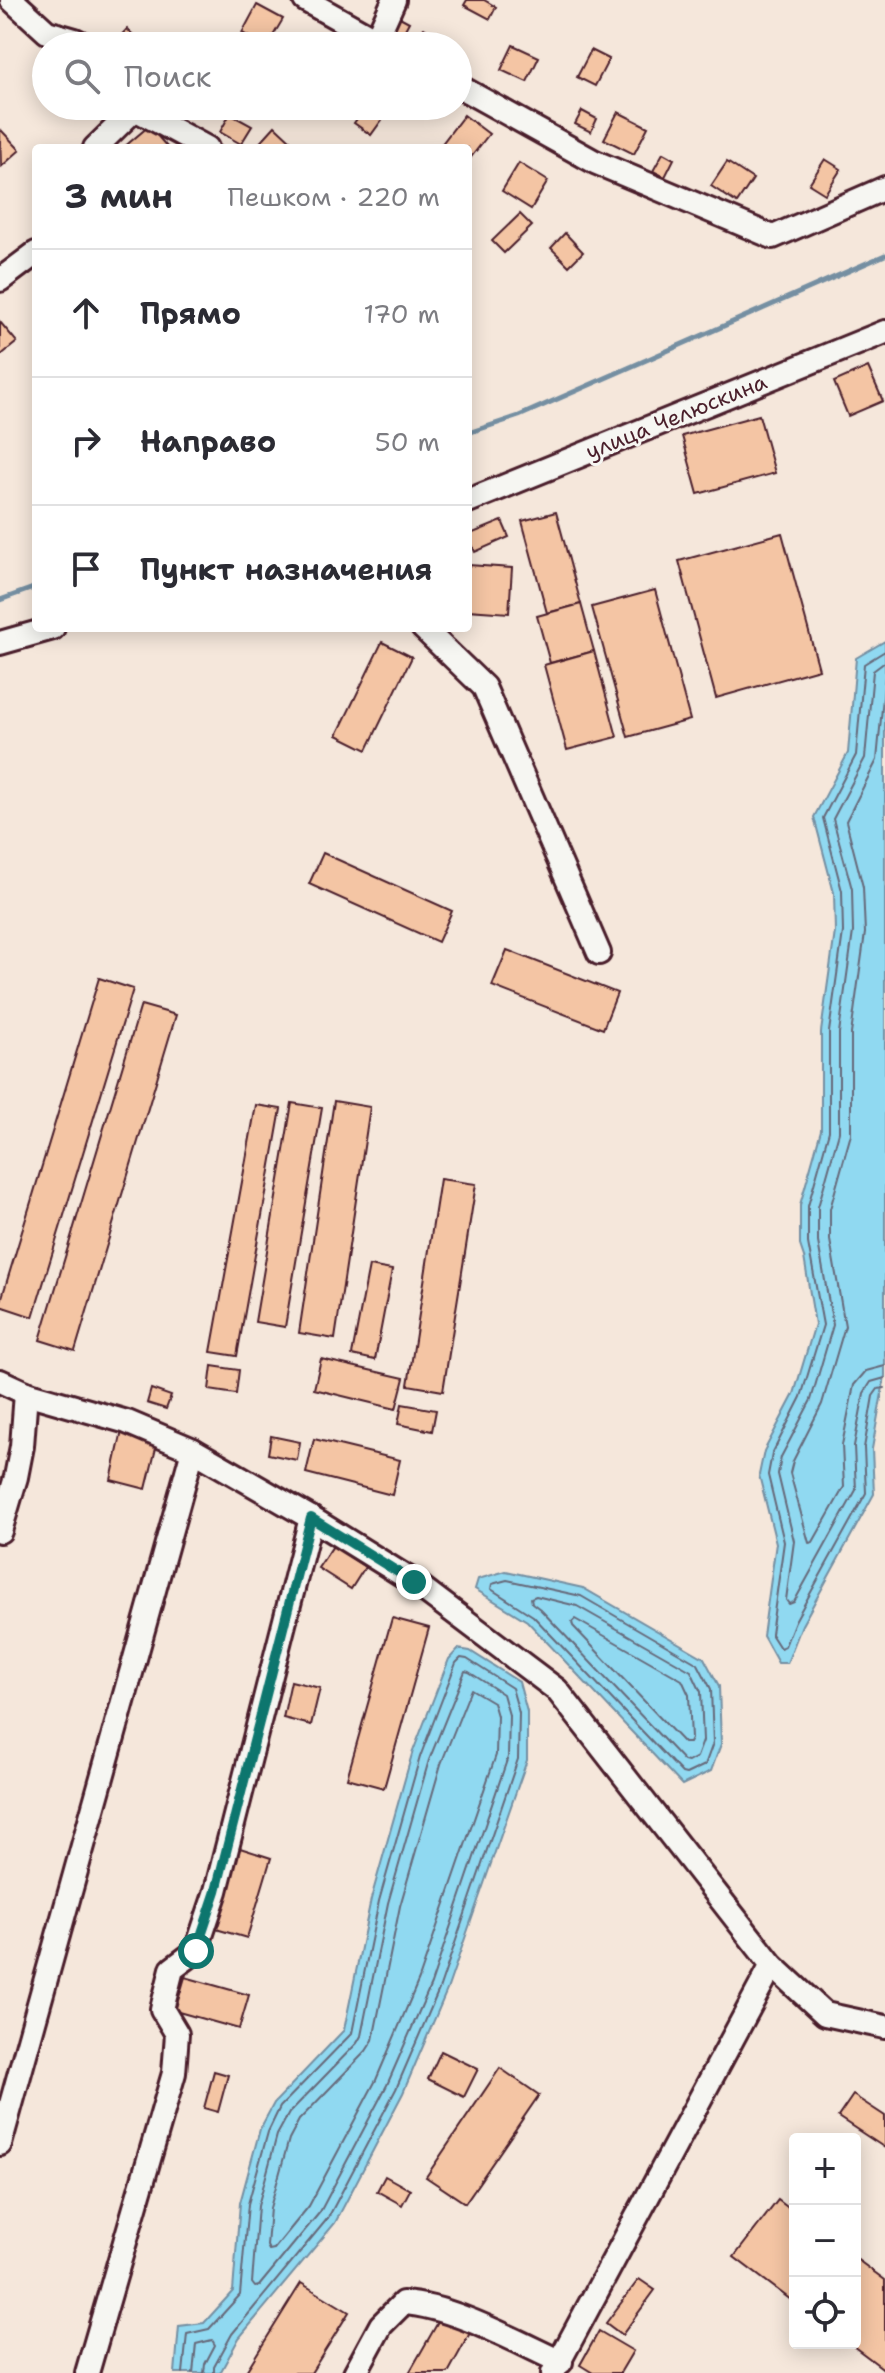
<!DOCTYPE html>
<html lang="ru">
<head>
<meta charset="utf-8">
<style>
	:root { --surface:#fff; --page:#f7f7f7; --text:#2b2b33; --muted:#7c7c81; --line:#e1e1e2 }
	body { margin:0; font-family:"Shantell Sans",sans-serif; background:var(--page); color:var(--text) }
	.controls { position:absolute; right:24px; bottom:24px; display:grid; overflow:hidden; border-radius:8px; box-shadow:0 4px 20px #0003 }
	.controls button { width:72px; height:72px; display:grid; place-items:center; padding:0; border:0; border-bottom:2px solid var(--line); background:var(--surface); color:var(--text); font:40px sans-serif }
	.stop { position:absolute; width:24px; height:24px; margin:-18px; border:6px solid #0f766e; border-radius:50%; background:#fff }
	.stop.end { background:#0f766e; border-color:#fff; box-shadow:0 2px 8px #0008 }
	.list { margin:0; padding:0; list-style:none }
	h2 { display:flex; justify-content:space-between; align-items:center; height:104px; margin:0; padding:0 32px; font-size:34px }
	h2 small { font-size:26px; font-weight:400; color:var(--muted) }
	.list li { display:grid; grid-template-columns:52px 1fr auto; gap:24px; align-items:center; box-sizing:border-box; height:128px; padding:0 32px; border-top:2px solid var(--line) }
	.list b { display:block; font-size:30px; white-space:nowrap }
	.list em { font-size:26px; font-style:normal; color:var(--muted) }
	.icon { flex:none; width:44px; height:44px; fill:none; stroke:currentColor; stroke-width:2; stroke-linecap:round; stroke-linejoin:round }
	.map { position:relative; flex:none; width:885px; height:2373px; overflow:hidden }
	.search { position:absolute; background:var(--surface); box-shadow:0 4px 20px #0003; left:32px; top:32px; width:440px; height:88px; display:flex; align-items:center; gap:20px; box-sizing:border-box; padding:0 28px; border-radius:44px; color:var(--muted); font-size:30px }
	.panel { position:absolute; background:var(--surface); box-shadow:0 4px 20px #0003; left:32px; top:144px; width:440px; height:488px; border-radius:8px }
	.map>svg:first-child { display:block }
	.water { fill:#90d9f1; stroke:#748fa2; stroke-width:2 }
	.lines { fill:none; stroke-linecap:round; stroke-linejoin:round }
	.shore { stroke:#66697a; stroke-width:2 }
	.stream { stroke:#748fa2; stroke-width:5 }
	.building { fill:#f4c5a4; stroke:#4a1f2b; stroke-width:2 }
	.minor-casing { stroke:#4a1f2b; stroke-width:28 }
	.minor { stroke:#f6f6f2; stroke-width:22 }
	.route { stroke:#0f766e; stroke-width:10 }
	.labels { text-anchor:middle; stroke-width:6; stroke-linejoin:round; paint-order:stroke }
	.street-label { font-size:22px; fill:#4a1f2b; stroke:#f6f6f2 }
</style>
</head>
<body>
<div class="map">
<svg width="885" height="2373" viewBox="0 0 885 2373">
	<rect width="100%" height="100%" fill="#f5e7db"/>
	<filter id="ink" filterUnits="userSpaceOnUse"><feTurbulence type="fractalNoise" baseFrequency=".0125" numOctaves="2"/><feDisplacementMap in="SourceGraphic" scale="16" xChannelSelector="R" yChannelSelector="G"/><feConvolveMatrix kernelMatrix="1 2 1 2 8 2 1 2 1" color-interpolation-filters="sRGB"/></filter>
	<g filter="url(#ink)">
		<g class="water">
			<polygon points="885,641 885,1376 872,1449 874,1494 802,1625 787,1663 778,1663 763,1636 776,1543 759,1475 764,1451 794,1394 815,1324 804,1257 800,1245 800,1205 821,1130 821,1032 835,932 834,893 814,817 848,753 856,658"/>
			<polygon points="506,1571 583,1588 704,1658 719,1686 721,1744 711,1771 682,1785 527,1621 475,1589 478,1579"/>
			<polygon points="458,1649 470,1651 519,1682 527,1712 527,1760 447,1990 403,2093 335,2223 239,2338 220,2373 175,2373 179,2326 204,2323 233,2291 240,2203 260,2129 274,2103 344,2030 371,1899 412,1754 449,1659"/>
		</g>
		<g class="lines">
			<g class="shore">
				<polyline points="885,651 864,664 856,755 823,818 842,891 843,932 829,1032 829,1131 808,1206 808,1243 823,1325 801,1397 772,1454 768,1475 784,1542 771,1634 780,1648 785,1646 795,1621 866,1493 864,1448 873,1396 878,1389 885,1388"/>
				<polyline points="885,662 873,671 865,758 833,819 852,889 853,932 839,1033 839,1132 818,1207 818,1242 833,1325 811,1400 781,1457 778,1474 794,1541 786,1600 789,1604 794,1602 856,1490 854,1446 864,1393 871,1382 885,1378"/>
				<polyline points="885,676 877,760 846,821 863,887 865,933 851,1034 851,1134 830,1209 830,1240 845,1326 822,1404 793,1461 790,1473 809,1543 813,1542 844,1487 842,1445 854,1385 866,1371 885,1366"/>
				<polygon points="507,1580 581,1596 698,1664 711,1689 713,1743 705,1765 686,1774 682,1773 533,1616 491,1589 492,1584"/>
				<polygon points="536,1596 577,1606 691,1671 701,1692 703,1741 697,1757 688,1762 684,1761 540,1609 532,1603 531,1598"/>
				<polygon points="575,1619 682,1680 689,1695 691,1739 689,1743 684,1743 573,1626 572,1622"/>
				<polygon points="465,1671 469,1672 503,1694 509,1715 508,1757 431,1984 387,2085 320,2212 259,2286 255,2287 252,2283 258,2206 277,2135 289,2113 357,2043 361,2036 388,1903 429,1760"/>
				<polygon points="471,1689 493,1702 497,1716 496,1755 419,1979 376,2080 309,2206 274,2249 269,2250 267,2246 270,2208 289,2139 299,2120 366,2051 373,2040 400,1906 441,1764"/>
				<polyline points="183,2373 187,2334 209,2329 240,2295 248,2204 268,2132 280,2107 352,2033 379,1901 420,1757 456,1663 461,1658 467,1659 512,1688 519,1713 518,1759 440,1987 396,2089 328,2218 232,2334 214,2367 214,2373"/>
				<polyline points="193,2373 196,2344 212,2340 215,2345 205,2364 204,2373"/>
			</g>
			<g class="stream">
				<polyline points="468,433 519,416 885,255"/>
				<polyline points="0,600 36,587"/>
			</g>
		</g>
		<g class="building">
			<polygon points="467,0 484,0 496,7 490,19 464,5"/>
			<polygon points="257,5 283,19 267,46 242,33"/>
			<polygon points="396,15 409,22 402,35 390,28"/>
			<polygon points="424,28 435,36 428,46 418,46 414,43"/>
			<polygon points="127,29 145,46 117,46 114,43"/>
			<polygon points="513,45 539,57 527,82 501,70"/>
			<polygon points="591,50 609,59 595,86 577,77"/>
			<polygon points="366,106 384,117 371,135 354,123"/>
			<polygon points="582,111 597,119 591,132 575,124"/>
			<polygon points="618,112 648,127 634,154 604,139"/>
			<polygon points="230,114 252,126 241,144 220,132"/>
			<polygon points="464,115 489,134 468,161 468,148 446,148 441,145"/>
			<polygon points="149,126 168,148 123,148"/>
			<polygon points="275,126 292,142 286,148 255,148"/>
			<polygon points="1,130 20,150 1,167 0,132"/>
			<polygon points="663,153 674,159 665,177 653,171"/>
			<polygon points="825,159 841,169 825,194 809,184"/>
			<polygon points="727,162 753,179 737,203 711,186"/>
			<polygon points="519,163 548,181 531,209 502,191"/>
			<polygon points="520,214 532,226 504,253 492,241"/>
			<polygon points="565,233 583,252 569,266 551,248"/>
			<polygon points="0,322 17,342 0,356"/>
			<polygon points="868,367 883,401 848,416 834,382"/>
			<polygon points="759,415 775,473 698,494 682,436"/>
			<polygon points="556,512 581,604 547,613 522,521"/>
			<polygon points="502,521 509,537 475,552 468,535"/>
			<polygon points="782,533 819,669 716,698 679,561"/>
			<polygon points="468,565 512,568 509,613 468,610"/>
			<polygon points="655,590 690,720 628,737 592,607"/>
			<polygon points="581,604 594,651 550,663 537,616"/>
			<polygon points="382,642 412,657 367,750 337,735"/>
			<polygon points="594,651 617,737 567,750 544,665"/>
			<polygon points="323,853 452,911 438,942 309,884"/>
			<polygon points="507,950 617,993 603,1029 492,986"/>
			<polygon points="99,978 133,989 33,1317 0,1306 0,1304"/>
			<polygon points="141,1005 176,1015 75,1351 40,1340"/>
			<polygon points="334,1101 370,1107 335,1339 299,1333"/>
			<polygon points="292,1103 322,1108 285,1327 255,1322"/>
			<polygon points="256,1105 281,1109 237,1356 211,1352"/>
			<polygon points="440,1179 476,1184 443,1391 408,1385"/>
			<polygon points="369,1266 392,1270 375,1360 352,1355"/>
			<polygon points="321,1359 404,1378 396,1409 314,1389"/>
			<polygon points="212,1366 239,1370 236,1394 209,1390"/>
			<polygon points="151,1389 171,1396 166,1409 147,1403"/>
			<polygon points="402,1404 436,1410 432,1431 398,1424"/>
			<polygon points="122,1431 158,1440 146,1489 111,1480"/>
			<polygon points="271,1436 300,1442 297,1460 268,1454"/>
			<polygon points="314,1439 400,1460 392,1495 306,1473"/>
			<polygon points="333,1546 365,1567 351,1589 318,1568"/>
			<polygon points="392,1618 429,1628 384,1788 347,1778"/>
			<polygon points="291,1681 320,1688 311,1725 283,1718"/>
			<polygon points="240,1848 271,1858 247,1938 216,1929"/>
			<polygon points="185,1977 249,1995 239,2029 175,2011"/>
			<polygon points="441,2051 478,2069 464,2097 428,2079"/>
			<polygon points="500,2068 539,2095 465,2203 426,2177"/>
			<polygon points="214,2071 228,2075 218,2112 204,2108"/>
			<polygon points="853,2095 885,2116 885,2148 838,2117"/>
			<polygon points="385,2176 410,2190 402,2205 377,2191"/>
			<polygon points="778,2200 795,2213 795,2303 734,2257"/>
			<polygon points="855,2258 885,2280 885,2370 849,2343 855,2343"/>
			<polygon points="639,2279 655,2290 622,2335 606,2323"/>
			<polygon points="301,2283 349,2312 311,2373 245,2373"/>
			<polygon points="441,2317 470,2333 448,2373 409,2373"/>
			<polygon points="599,2331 633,2351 620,2373 593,2373 580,2365"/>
		</g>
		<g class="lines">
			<g class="minor-casing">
				<g id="minor">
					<polyline points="12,0 47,32 75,40 87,46"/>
					<polyline points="305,0 387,46"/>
					<polyline points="376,40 394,0"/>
					<polyline points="458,86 595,162 773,237 885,188"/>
					<polyline points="135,109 207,148"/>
					<polyline points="95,148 135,109 133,106"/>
					<polyline points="0,280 36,253"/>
					<polyline points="468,501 885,332"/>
					<polyline points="423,628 484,687 599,953"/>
					<polyline points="0,643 53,628"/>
					<polyline points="0,1381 26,1393 127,1422 193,1450 311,1518 414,1582 557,1690 772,1965 825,2014 885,2027"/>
					<polyline points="0,1531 16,1477 22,1446 26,1393"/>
					<polyline points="0,2144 193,1450"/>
					<polyline points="87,2373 174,2073 177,2034 162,2009 172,1969 196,1951 216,1891 311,1518"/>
					<path d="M355,2373l26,-48 22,-22c50,3 112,38 158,59"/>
					<polyline points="553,2373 772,1965"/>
				</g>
			</g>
			<use href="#minor" class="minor"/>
		</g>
	</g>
	<g class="lines" filter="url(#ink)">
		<polyline class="route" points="196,1951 216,1891 311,1518 414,1582"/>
	</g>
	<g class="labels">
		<g class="street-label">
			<text transform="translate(676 416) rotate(-22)" y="8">улица Челюскина</text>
		</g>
	</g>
</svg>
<div class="controls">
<button>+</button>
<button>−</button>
<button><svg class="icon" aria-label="locate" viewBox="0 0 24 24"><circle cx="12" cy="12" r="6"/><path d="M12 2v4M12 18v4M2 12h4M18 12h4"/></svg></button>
</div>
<div class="stop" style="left:196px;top:1951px"></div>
<div class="stop end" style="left:414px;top:1582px"></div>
<div class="search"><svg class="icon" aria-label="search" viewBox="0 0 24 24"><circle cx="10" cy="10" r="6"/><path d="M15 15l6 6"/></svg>Поиск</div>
<section class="panel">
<h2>3 мин<small>Пешком · 220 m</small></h2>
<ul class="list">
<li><svg class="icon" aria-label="ahead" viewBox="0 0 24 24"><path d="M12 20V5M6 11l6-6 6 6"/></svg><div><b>Прямо</b></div><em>170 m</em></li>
<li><svg class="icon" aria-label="right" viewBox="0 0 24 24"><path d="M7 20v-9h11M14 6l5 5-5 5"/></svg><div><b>Направо</b></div><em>50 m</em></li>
<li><svg class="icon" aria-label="arrive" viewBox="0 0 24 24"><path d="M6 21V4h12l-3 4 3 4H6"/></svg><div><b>Пункт назначения</b></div></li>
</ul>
</section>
</div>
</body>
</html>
